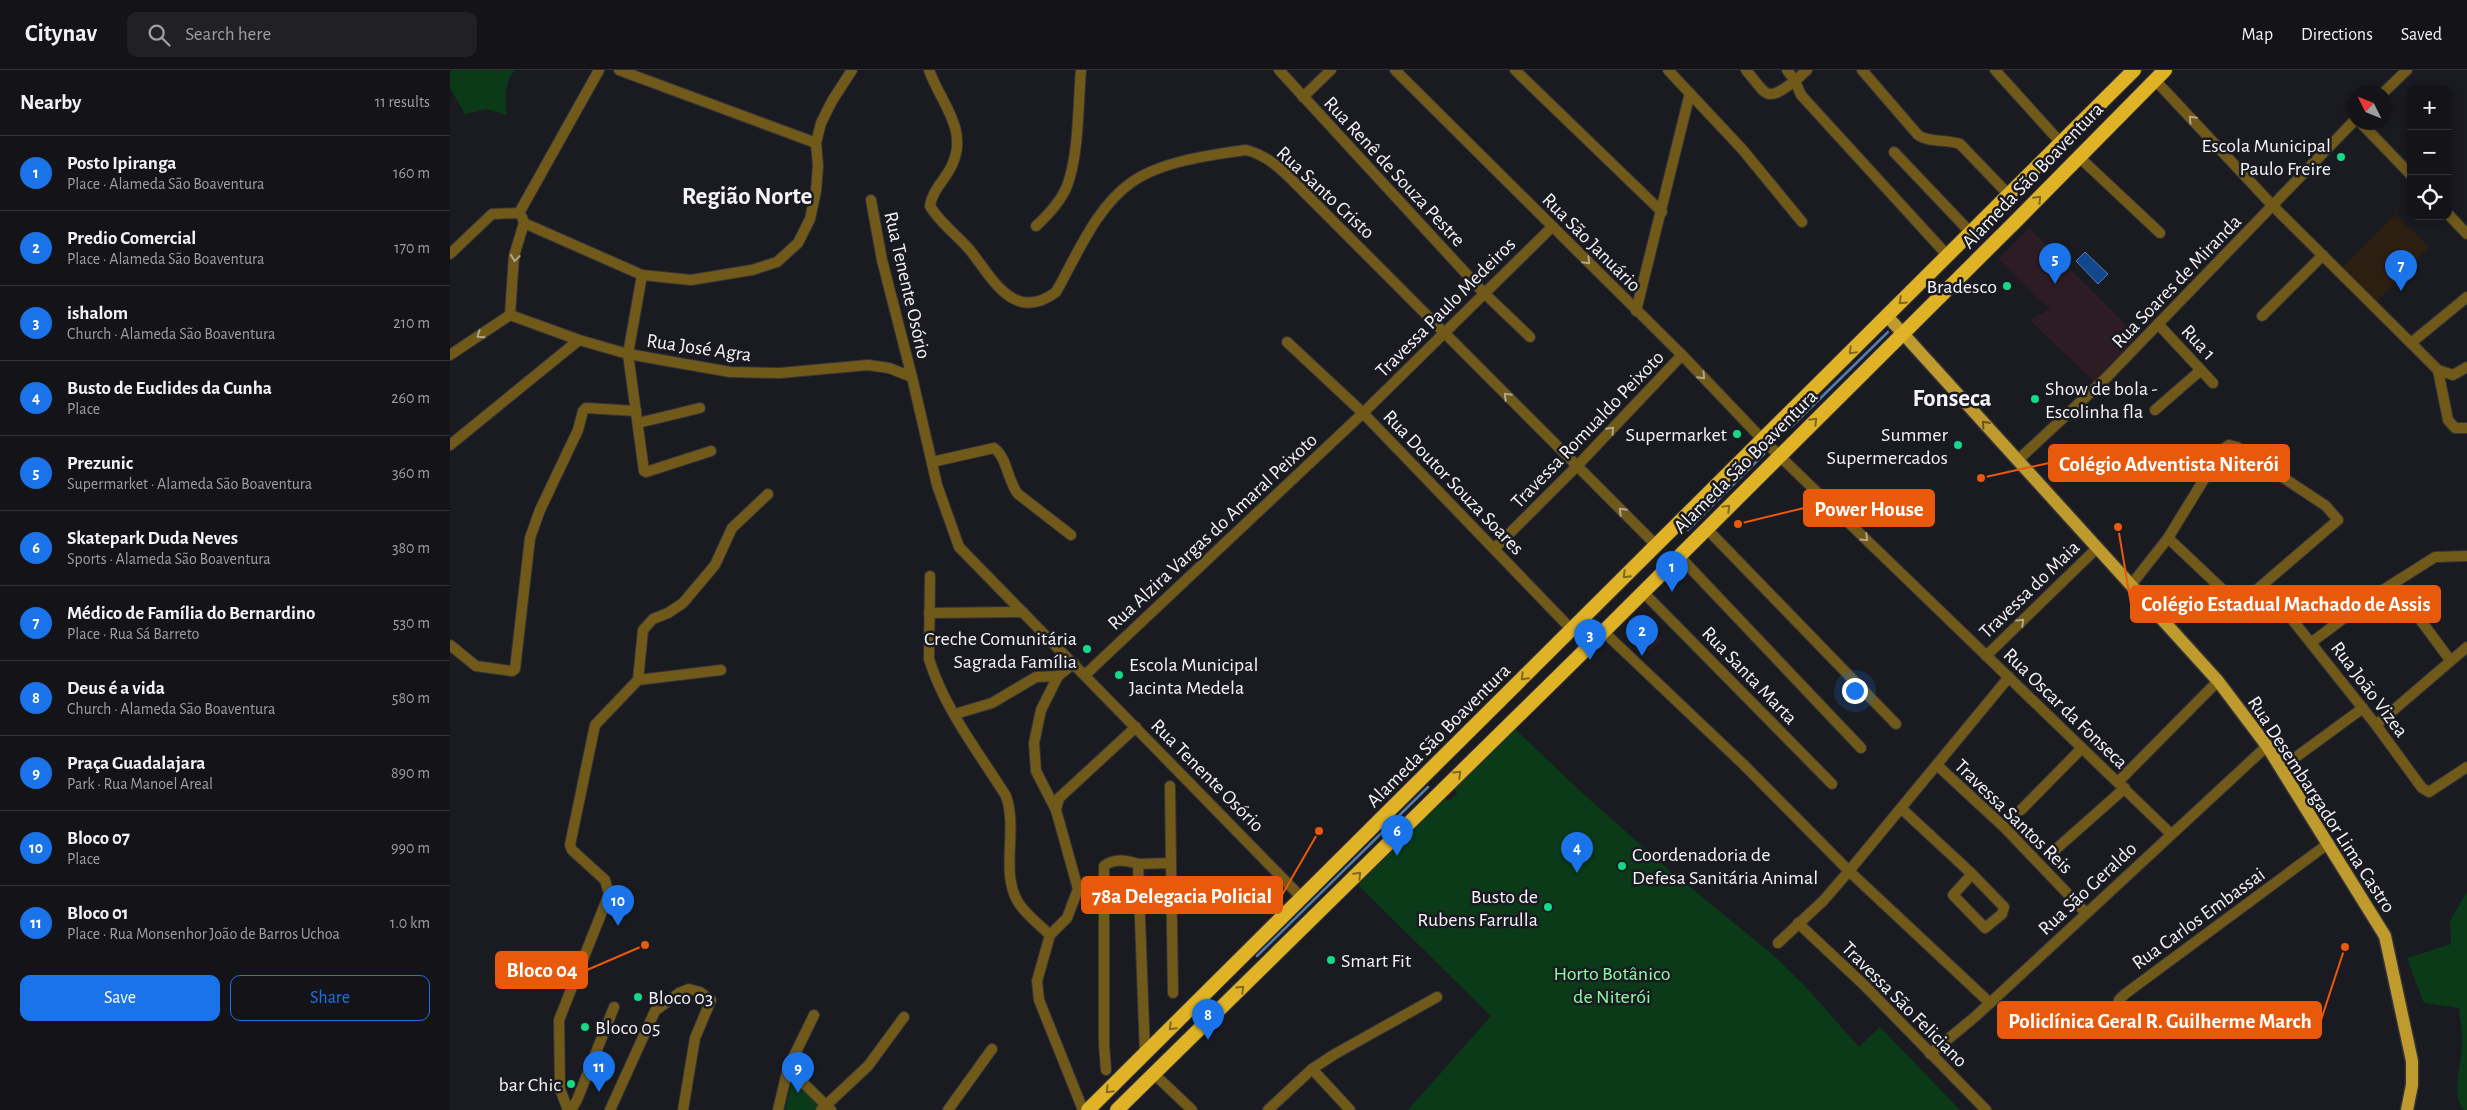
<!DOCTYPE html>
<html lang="en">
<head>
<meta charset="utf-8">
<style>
	:root { --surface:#141418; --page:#212125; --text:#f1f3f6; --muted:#9d9ea2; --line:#333337; --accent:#1a73e8 }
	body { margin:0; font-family:"Alegreya Sans",sans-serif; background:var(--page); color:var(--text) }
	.controls { position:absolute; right:15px; top:15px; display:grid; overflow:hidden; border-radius:10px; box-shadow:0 2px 8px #0003 }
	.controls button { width:45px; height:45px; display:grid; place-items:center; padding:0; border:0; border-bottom:1px solid var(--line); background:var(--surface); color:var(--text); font:25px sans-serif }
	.compass { position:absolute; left:1897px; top:15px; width:45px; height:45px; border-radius:50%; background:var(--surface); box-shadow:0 2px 8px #0003; rotate:313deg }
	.you { position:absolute; left:1404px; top:620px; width:18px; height:18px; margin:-12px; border:4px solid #fff; border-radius:50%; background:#1a73e8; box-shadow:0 0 0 8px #1a73e833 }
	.badge { display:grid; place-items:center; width:32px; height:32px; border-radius:50%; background:var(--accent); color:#fff; font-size:16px; font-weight:700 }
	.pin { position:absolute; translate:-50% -41px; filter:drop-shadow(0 1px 2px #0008) }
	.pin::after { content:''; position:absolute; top:26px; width:18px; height:15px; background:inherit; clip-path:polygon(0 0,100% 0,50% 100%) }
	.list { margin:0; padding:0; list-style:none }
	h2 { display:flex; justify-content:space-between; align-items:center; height:65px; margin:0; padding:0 20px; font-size:21px }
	h2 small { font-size:16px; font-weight:400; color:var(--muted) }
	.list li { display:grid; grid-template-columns:32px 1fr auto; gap:15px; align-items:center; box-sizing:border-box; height:75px; padding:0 20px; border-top:1px solid var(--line) }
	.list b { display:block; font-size:19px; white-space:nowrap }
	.list p { margin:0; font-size:16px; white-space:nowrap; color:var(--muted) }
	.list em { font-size:16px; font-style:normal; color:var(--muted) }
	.actions { display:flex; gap:10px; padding:15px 20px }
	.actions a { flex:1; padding:11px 0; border:1px solid var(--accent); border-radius:10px; text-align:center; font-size:18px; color:var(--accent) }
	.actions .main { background:var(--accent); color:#fff }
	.icon { flex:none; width:28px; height:28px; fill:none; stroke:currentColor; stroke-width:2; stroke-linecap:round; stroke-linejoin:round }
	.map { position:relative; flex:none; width:2017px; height:1040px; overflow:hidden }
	header { display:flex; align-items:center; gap:30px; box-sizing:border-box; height:70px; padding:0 25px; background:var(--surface); border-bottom:1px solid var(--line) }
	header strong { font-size:24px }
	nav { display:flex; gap:28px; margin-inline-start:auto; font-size:18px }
	.search { width:350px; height:45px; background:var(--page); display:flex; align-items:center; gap:12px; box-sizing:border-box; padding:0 18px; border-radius:10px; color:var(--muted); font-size:19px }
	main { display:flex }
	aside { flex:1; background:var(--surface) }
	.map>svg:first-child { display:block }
	.commercial { fill:#2d1c23 }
	.medical { fill:#2c1f12 }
	.green { fill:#0a3a18 }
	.water { fill:#10478d; stroke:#547bad }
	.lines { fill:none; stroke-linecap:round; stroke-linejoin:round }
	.stream { stroke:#547bad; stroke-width:2.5 }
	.minor-casing { stroke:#34353a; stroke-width:12 }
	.major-casing { stroke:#34353a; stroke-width:15 }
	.highway-casing { stroke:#34353a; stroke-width:16 }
	.minor { stroke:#705919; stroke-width:10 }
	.major { stroke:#bf9a2d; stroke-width:12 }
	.highway { stroke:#e0b327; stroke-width:14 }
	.oneway { stroke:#b2a688 }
	.oneway2 { stroke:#7d6724 }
	.oneway3 { stroke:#645426 }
	.poi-dot { fill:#14d989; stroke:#1a1b20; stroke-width:2 }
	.labels { text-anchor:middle; stroke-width:5; stroke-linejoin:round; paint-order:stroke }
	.poi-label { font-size:20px; fill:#f3f3f8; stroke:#1a1b20; text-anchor:end }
	.street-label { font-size:20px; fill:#f3f3f8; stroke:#1a1b20 }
	.park-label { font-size:20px; fill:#8bfba3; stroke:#1a1b20 }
	.district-label { font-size:25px; font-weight:bold; fill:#f3f3f8; stroke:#1a1b20 }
	.leader { fill:none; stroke:#e8590c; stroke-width:2 }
	.callout-dot { fill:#e8590c; stroke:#1a1b20; stroke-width:2 }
	.callout { fill:#e8590c; stroke:#e8590c; stroke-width:2 }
	.callout-label { font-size:21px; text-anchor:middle; font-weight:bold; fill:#fff }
</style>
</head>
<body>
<header>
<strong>Citynav</strong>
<div class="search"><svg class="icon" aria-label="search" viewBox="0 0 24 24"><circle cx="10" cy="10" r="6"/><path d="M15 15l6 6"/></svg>Search here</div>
<nav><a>Map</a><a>Directions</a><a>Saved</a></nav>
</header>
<main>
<aside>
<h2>Nearby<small>11 results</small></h2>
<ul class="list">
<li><span class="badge">1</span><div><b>Posto Ipiranga</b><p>Place · Alameda São Boaventura</p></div><em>160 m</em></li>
<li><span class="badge">2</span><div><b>Predio Comercial</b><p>Place · Alameda São Boaventura</p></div><em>170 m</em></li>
<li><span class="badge">3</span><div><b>ishalom</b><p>Church · Alameda São Boaventura</p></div><em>210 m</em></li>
<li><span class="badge">4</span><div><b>Busto de Euclides da Cunha</b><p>Place</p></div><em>260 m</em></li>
<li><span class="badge">5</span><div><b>Prezunic</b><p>Supermarket · Alameda São Boaventura</p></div><em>360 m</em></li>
<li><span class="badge">6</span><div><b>Skatepark Duda Neves</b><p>Sports · Alameda São Boaventura</p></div><em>380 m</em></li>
<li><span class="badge">7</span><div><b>Médico de Família do Bernardino</b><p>Place · Rua Sá Barreto</p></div><em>530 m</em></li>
<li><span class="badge">8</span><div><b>Deus é a vida</b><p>Church · Alameda São Boaventura</p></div><em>580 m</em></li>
<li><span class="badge">9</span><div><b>Praça Guadalajara</b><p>Park · Rua Manoel Areal</p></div><em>890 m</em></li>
<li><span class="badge">10</span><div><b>Bloco 07</b><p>Place</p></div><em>990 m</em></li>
<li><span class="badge">11</span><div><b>Bloco 01</b><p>Place · Rua Monsenhor João de Barros Uchoa</p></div><em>1.0 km</em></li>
</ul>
<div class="actions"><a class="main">Save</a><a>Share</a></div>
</aside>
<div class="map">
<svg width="2017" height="1040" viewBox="0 0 2017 1040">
	<rect width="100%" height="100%" fill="#1a1b20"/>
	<g class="commercial">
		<polygon points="1579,158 1687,266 1644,312 1580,250 1600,239 1548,189"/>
		<polygon points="1194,551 1212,569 1200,582 1182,564"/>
	</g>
	<polygon class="medical" points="1945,144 1979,177 1926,232 1891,199"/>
	<g class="green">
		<path d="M0,0h65c-11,11 -10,31 -8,45l-21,-6 -21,5 -15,-26z"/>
		<polygon points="1063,657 1129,720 1219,800 1322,884 1354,915 1409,977 1430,957 1510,1040 958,1040 1041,946 908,815 992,728 999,731 1007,724 1004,716"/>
		<path d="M2017,822v218h-3c-14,-17 -2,-46 -2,-66 1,-12 -2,-25 -3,-36l-35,-5 -17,-45 44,-14 -1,-23z"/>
		<polygon points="342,1009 371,1037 368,1040 335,1040"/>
	</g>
	<polygon class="water" points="1635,182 1658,204 1648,214 1626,191"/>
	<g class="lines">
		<g class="stream">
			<polyline points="1341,357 1438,262"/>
			<polyline points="1238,460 1314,384"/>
			<polyline points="807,886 978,717"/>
		</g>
		<g class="minor-casing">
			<g id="minor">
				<polyline points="169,0 366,73"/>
				<path d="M479,0c11,32 40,59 23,95 -6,14 -20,25 -22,41 9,16 27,29 39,43 23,28 44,75 87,43 21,-37 40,-85 76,-110 30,-21 79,-27 114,-32 28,7 45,30 65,49l345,346"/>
				<polyline points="829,0 1033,222 1080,267"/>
				<polyline points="945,0 1232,285 1313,370 1721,764"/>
				<polyline points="1065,0 1212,142"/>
				<polyline points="1218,0 1292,79 1352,152"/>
				<path d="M1296,0c22,26 19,33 49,11l6,14 147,161"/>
				<polyline points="1337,0 1345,11 1357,0"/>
				<path d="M1412,0l56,65c11,8 29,4 42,9l49,51"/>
				<polyline points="1545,0 1611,73"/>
				<polyline points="1705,10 1823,136 1988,300 2003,305 2017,297"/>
				<polyline points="1934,22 1957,0"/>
				<polyline points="853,27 881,0"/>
				<polyline points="1910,52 1961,105"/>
				<polyline points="1444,82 1521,163"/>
				<polyline points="1628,86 1710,163"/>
				<polyline points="421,130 432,190 462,307"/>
				<polyline points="69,143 149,0"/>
				<polyline points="1998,144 2017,164"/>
				<polyline points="74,153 192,205 241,210 302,200 327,192 348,173 360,149 366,121 368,96 366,73 371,53 382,31 402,0"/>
				<path d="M586,156c12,-11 25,-25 31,-40 12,-31 11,-82 14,-116"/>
				<polyline points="0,184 42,144 69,143"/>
				<polyline points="192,205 178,284 194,401 196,402 261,381"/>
				<polyline points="1186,241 1240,23"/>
				<polyline points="60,245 129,270 178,284 280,302 330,303 418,295 439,298 462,307 487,415 509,477 852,828"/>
				<polyline points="60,245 64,186 74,153 72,147"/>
				<polyline points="1812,246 1873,185"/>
				<polyline points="1708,254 1763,313"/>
				<polyline points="837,272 913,343 1121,559"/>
				<polyline points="1961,273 2017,227"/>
				<polyline points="0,285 60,245"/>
				<polyline points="1988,300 1998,350 2005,358 2017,358"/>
				<polyline points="1705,340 1751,300"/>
				<polyline points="188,353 250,338"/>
				<polyline points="0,375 129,270"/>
				<polyline points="1568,390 1655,309 1904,51"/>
				<path d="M482,392l62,-14c13,9 14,34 24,46l53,41"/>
				<polyline points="1256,458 1446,654"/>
				<polyline points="1045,478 1127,396 1232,285"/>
				<polyline points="1229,486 1411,678"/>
				<path d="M480,506l-1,83c15,49 50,94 77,137 12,34 -6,76 12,106 8,13 22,23 32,33l-13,46 2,19 44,110"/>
				<polyline points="1944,514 2000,590"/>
				<polyline points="1681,515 1718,468 1772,380 1779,375 1787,377 1876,436 1888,450 1789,535 1718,468"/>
				<polyline points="1193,522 1382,714"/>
				<polyline points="479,543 573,542"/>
				<polyline points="1837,543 1926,655 1972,718 1979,722 2017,697"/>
				<polyline points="1153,561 1293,694 1399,801 1540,933"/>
				<polyline points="1862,572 1925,525 1985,487 2017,486"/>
				<polyline points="0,575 26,596 62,601 65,599 80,468 90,440 128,360 133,341 136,338 186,341"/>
				<polyline points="1536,586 1647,478"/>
				<polyline points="635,605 913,343 1102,157"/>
				<polyline points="188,610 271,600"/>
				<polyline points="505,644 542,633 586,607 608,606"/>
				<polyline points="1926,655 2017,577"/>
				<polyline points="1487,695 1555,758 1636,843"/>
				<polyline points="1831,698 1913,638"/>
				<polyline points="1668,712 1768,611"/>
				<polyline points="720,716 721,793"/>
				<polyline points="1452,739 1522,804 1554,837 1552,844 1535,858 1503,825 1522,804"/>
				<polyline points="606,740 586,701 584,673 591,640 608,606 624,593"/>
				<polyline points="1571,740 1632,678"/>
				<polyline points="1605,780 1675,718"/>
				<polyline points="688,794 721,793 723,923"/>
				<polyline points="1348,853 1414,915 1536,1040"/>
				<polyline points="600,865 617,848 628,819 606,740 609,728 686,657"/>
				<polyline points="1328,873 1373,831 1399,801 1559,607"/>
				<polyline points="1681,962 1667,943 1669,930 1675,924 1879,773"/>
				<polyline points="1480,984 1526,946 1817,676"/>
				<polyline points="338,998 381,1040"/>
				<polyline points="862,999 900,1040"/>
				<path d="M656,1000l-2,-25v-179c10,-8 22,-6 34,-2l7,190"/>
				<polyline points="703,1003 742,1040"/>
				<polyline points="118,1040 110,1019 109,950 159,824 155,810 122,780 120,775 145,655 188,610 193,560 203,549 218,543 233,533 265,495 282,458 318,424"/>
				<polyline points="121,1040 127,1030 164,937"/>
				<polyline points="160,1040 205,941 229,923 239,919 250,922 261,930 245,968 233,1040"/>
				<polyline points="328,1040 338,998 364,945"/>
				<polyline points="371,1040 418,996 454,947"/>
				<polyline points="498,1040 542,979"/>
				<polyline points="818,1040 862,999 885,984 987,927"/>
			</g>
		</g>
		<g class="major-casing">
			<polyline id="major" points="1437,246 1768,611 1817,676 1935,866 1962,991 1962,1015 1957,1040"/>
		</g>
		<g class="highway-casing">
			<g id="highway">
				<polyline points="638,1040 1684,0"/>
				<polyline points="667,1040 1126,589 1567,150 1715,0"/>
			</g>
		</g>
		<use href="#minor" class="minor"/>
		<use href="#major" class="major"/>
		<use href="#highway" class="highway"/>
	</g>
	<defs><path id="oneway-chevron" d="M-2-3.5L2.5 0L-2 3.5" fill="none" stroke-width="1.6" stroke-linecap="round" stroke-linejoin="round" transform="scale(1.25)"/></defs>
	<g class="oneway">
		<use href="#oneway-chevron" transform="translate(1742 49) rotate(-133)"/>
		<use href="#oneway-chevron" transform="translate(65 188) rotate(98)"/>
		<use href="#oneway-chevron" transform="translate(1137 191) rotate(45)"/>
		<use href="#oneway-chevron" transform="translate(30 265) rotate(146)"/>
		<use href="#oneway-chevron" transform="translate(1252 306) rotate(46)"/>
		<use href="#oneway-chevron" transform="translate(1057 326) rotate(-135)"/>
		<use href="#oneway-chevron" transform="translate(1161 360) rotate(-47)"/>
		<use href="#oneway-chevron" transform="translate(1172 441) rotate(-135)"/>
		<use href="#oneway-chevron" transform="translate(1415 468) rotate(44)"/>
		<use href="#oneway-chevron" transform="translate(1571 552) rotate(-44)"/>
	</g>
	<g class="oneway2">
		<use href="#oneway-chevron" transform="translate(1588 129) rotate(-46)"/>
		<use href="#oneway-chevron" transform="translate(1452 231) rotate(136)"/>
		<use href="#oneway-chevron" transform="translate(1402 281) rotate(135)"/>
		<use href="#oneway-chevron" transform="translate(1364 351) rotate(-45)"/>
		<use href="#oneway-chevron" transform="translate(1277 438) rotate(-45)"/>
		<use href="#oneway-chevron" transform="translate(1176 505) rotate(135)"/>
		<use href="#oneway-chevron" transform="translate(1074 607) rotate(135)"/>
		<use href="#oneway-chevron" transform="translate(1008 704) rotate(-44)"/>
		<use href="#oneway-chevron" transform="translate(908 805) rotate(-45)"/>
		<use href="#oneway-chevron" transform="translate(791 919) rotate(-44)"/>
		<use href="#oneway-chevron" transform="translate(722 957) rotate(135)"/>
		<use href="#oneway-chevron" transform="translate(659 1020) rotate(135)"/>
	</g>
	<use class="oneway3" href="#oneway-chevron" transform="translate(1535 354) rotate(-132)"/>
	<g class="poi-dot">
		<circle cx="1891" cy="87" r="5"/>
		<circle cx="1557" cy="216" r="5"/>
		<circle cx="1585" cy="329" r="5"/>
		<circle cx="1287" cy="364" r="5"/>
		<circle cx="1508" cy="375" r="5"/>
		<circle cx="637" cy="579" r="5"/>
		<circle cx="669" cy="605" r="5"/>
		<circle cx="1172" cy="796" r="5"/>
		<circle cx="1098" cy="837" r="5"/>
		<circle cx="881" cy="890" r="5"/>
		<circle cx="188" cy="927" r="5"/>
		<circle cx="135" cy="957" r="5"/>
		<circle cx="121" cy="1014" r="5"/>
	</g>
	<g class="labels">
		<g class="poi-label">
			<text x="1881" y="82">Escola Municipal<tspan x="1881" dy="23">Paulo Freire</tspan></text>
			<text x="1547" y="223">Bradesco</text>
			<text x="1595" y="325" text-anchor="start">Show de bola -<tspan x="1595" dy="23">Escolinha fla</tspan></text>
			<text x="1277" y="371">Supermarket</text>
			<text x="1498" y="371">Summer<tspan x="1498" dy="23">Supermercados</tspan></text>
			<text x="627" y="575">Creche Comunitária<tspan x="627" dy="23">Sagrada Família</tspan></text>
			<text x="679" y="601" text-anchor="start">Escola Municipal<tspan x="679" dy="23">Jacinta Medela</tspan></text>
			<text x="1182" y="791" text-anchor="start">Coordenadoria de<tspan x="1182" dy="23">Defesa Sanitária Animal</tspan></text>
			<text x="1088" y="833">Busto de<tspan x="1088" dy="23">Rubens Farrulla</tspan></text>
			<text x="891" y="897" text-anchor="start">Smart Fit</text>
			<text x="198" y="934" text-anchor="start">Bloco 03</text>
			<text x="145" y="964" text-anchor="start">Bloco 05</text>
			<text x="111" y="1021">bar Chic</text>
		</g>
		<g class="street-label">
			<text transform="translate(945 101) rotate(47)" y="7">Rua Renê de Souza Pestre</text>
			<text transform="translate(1582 105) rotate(-46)" y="7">Alameda São Boaventura</text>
			<text transform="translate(876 122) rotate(43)" y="7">Rua Santo Cristo</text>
			<text transform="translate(1142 172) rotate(45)" y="7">Rua São Januário</text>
			<text transform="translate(1726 211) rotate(-46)" y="7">Rua Soares de Miranda</text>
			<text transform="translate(458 215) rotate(77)" y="7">Rua Tenente Osório</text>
			<text transform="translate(995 237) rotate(-45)" y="7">Travessa Paulo Medeiros</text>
			<text transform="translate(1749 272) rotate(47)" y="7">Rua 1</text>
			<text transform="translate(249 277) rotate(8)" y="7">Rua José Agra</text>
			<text transform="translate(1137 359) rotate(-46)" y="7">Travessa Romualdo Peixoto</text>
			<text transform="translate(1295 391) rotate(-45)" y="7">Alameda São Boaventura</text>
			<text transform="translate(1004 412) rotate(46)" y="7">Rua Doutor Souza Soares</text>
			<text transform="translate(762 461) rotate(-43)" y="7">Rua Alzira Vargas do Amaral Peixoto</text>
			<text transform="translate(1579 519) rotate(-44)" y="7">Travessa do Maia</text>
			<text transform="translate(1300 605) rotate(46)" y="7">Rua Santa Marta</text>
			<text transform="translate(1920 619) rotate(53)" y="7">Rua João Vizea</text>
			<text transform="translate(1616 638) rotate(44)" y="7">Rua Oscar da Fonseca</text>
			<text transform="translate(988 665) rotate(-45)" y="7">Alameda São Boaventura</text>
			<text transform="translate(758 705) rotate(45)" y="7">Rua Tenente Osório</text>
			<text transform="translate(1872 734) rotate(57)" y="7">Rua Desembargador Lima Castro</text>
			<text transform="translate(1564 746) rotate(44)" y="7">Travessa Santos Reis</text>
			<text transform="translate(1637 818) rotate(-43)" y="7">Rua São Geraldo</text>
			<text transform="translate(1748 848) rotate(-36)" y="7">Rua Carlos Embassai</text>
			<text transform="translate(1455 934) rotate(45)" y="7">Travessa São Feliciano</text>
		</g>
		<g class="park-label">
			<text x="1162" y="910">Horto Botânico<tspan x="1162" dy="23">de Niterói</tspan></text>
		</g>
		<g class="district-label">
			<text x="297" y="134">Região Norte</text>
			<text x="1502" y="336">Fonseca</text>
		</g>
	</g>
	<path class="leader" d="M1531 408L1599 393M1288 454L1354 438M1668 457L1681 534M869 761L832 825M195 875L137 900M1895 877L1871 950"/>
	<g class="callout-dot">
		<circle cx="1531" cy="408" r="5"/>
		<circle cx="1288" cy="454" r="5"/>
		<circle cx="1668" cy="457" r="5"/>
		<circle cx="869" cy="761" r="5"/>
		<circle cx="195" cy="875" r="5"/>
		<circle cx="1895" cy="877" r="5"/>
	</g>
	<g class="callout">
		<rect x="1599" y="375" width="240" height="36" rx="5"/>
		<rect x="1354" y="420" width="130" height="36" rx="5"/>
		<rect x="1681" y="516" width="309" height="36" rx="5"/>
		<rect x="632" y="807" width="200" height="36" rx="5"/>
		<rect x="46" y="882" width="91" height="36" rx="5"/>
		<rect x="1548" y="932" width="323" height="36" rx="5"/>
	</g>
	<g class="callout-label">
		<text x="1719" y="401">Colégio Adventista Niterói</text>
		<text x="1419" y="446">Power House</text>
		<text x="1836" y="541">Colégio Estadual Machado de Assis</text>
		<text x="732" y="833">78a Delegacia Policial</text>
		<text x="92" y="907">Bloco 04</text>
		<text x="1710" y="958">Policlínica Geral R. Guilherme March</text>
	</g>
</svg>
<div class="controls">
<button>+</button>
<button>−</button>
<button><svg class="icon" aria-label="locate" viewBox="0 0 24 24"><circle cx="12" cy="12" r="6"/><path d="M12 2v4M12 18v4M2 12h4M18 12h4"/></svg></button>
</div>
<svg class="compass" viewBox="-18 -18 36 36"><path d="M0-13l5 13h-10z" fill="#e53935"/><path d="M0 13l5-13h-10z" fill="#9d9ea2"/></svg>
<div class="you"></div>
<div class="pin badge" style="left:1222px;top:522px">1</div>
<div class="pin badge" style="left:1192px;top:586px">2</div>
<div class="pin badge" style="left:1140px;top:590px">3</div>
<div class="pin badge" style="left:1127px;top:803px">4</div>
<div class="pin badge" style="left:1605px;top:214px">5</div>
<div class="pin badge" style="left:947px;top:786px">6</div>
<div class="pin badge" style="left:1951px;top:221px">7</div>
<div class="pin badge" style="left:758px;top:970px">8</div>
<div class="pin badge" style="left:348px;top:1023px">9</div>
<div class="pin badge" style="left:168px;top:856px">10</div>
<div class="pin badge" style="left:149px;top:1022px">11</div>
</div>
</main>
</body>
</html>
